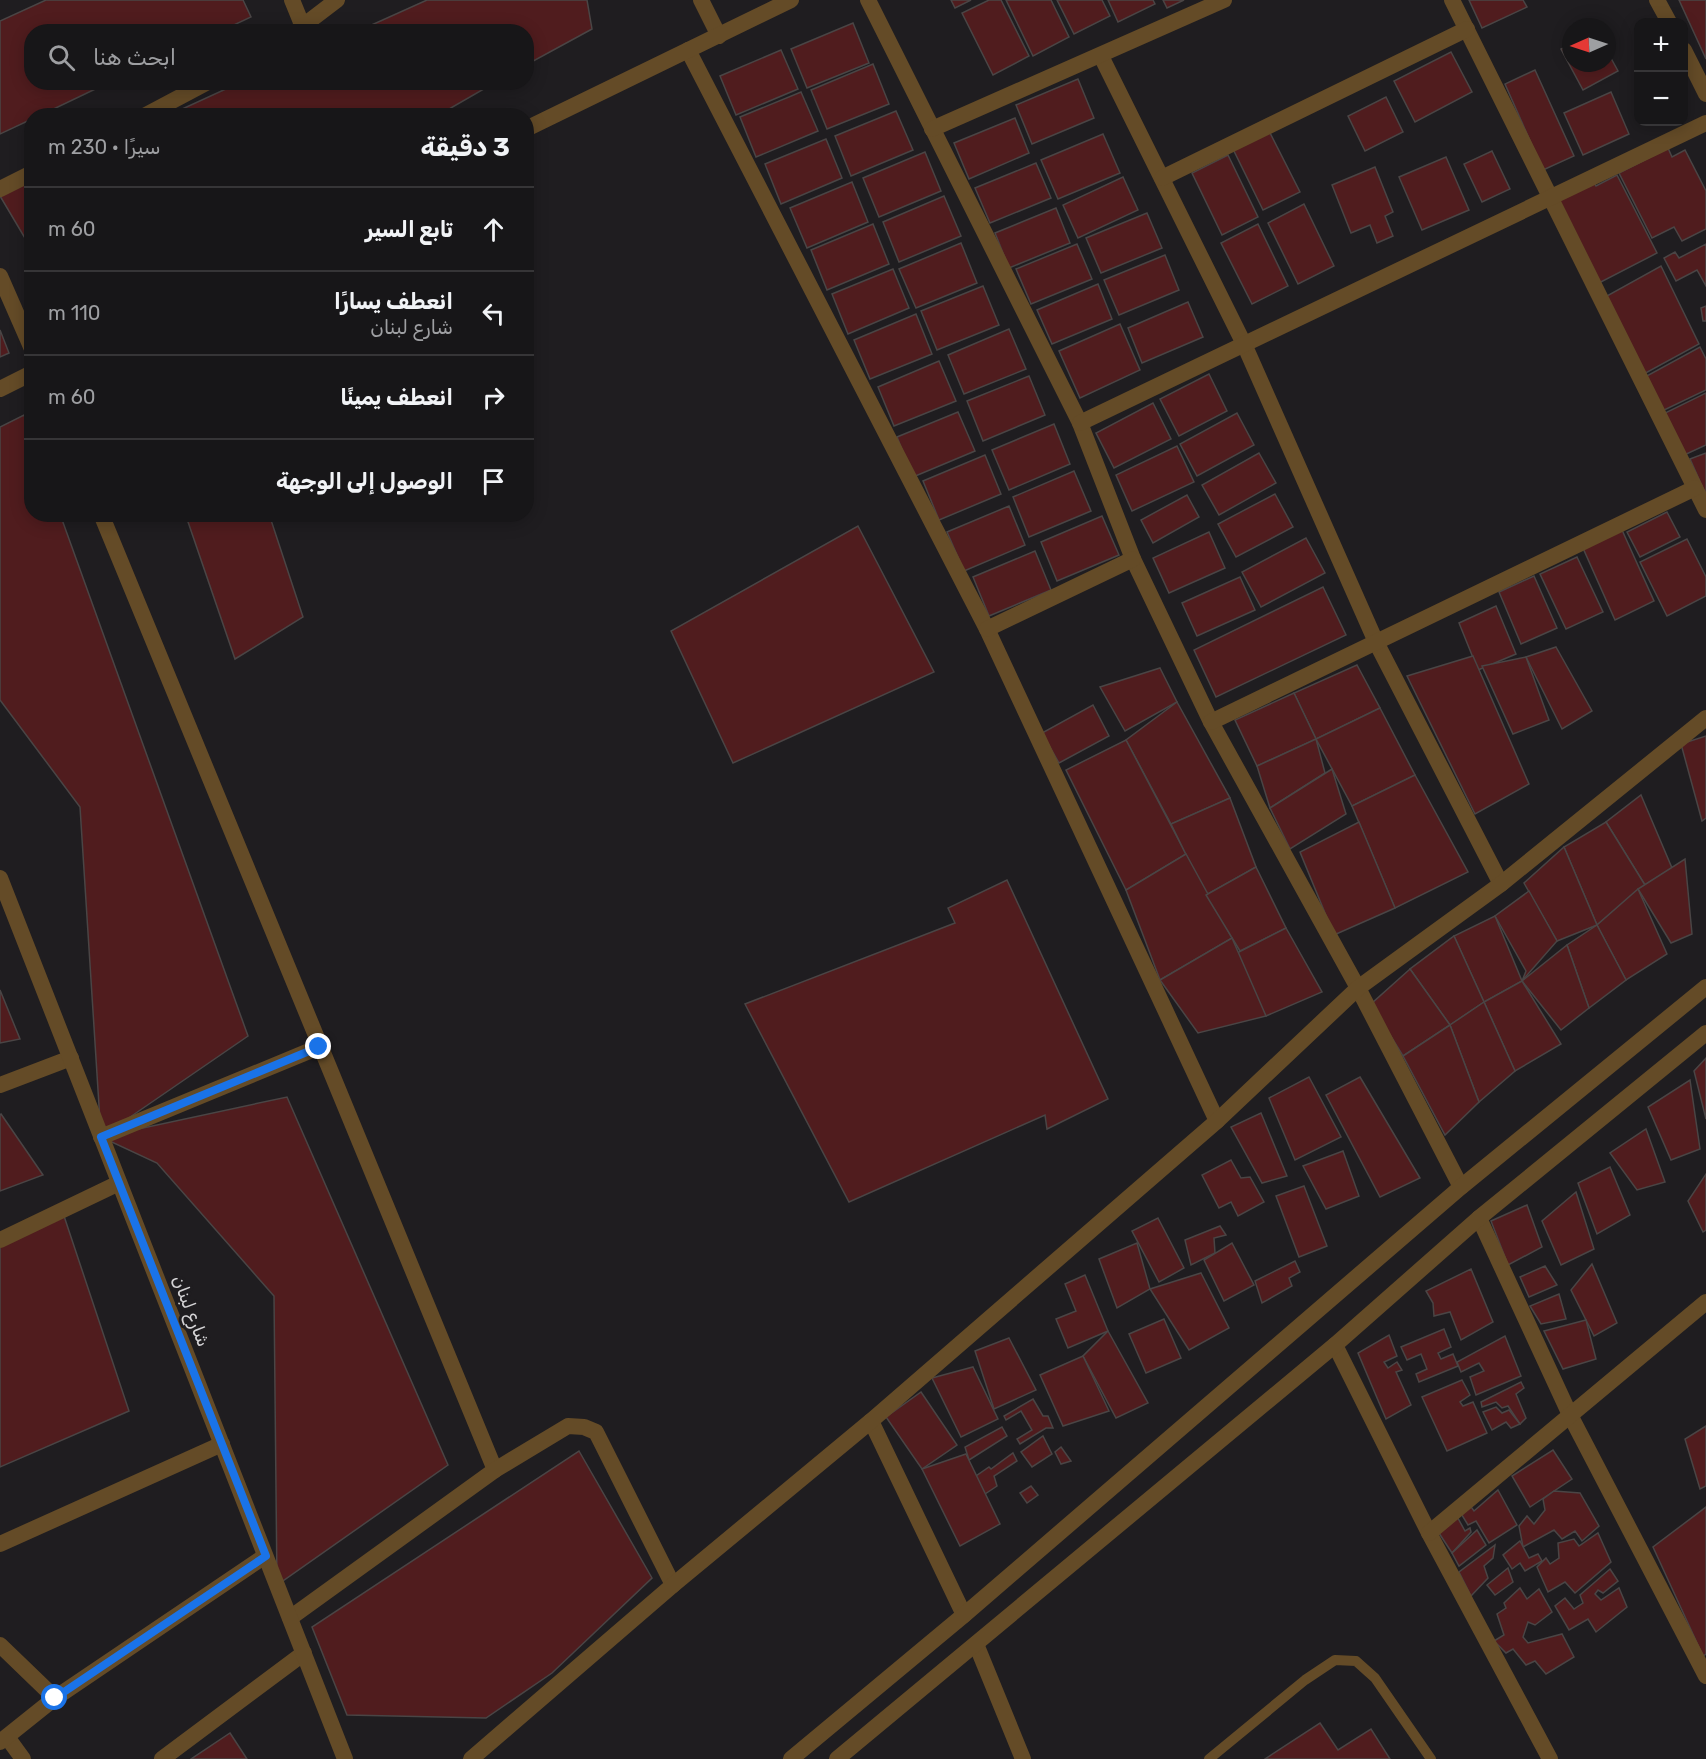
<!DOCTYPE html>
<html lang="ar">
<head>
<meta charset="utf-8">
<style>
	:root { --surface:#171618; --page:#242325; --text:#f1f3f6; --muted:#9e9fa2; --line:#363537 }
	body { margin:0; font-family:Rubik,Cairo,sans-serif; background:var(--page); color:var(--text); direction:rtl }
	.controls { position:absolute; right:18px; top:18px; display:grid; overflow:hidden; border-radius:12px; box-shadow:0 3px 15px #0003 }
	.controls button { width:54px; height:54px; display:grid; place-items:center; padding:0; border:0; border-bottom:2px solid var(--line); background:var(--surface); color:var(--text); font:30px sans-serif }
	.compass { position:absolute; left:1562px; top:18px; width:54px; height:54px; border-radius:50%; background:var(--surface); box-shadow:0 3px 15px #0003; rotate:267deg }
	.stop { position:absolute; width:18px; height:18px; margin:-14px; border:4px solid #1a73e8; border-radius:50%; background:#fff }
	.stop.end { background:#1a73e8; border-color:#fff; box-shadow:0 2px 6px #0008 }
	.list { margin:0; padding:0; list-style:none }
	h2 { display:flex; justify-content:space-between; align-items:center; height:78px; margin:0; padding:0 24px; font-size:26px }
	h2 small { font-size:20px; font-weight:400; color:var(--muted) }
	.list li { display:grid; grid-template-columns:39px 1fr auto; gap:18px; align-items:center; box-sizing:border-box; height:84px; padding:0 24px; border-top:2px solid var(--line) }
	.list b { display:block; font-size:22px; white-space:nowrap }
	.list p { margin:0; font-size:20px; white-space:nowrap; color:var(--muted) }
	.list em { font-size:20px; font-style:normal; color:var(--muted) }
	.icon { flex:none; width:33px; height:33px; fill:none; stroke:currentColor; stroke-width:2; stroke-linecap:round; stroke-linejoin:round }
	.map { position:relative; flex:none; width:1706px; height:1759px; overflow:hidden; direction:ltr }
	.search { position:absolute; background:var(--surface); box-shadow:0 3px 15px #0003; left:24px; top:24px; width:510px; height:66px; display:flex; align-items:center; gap:15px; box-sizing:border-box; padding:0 21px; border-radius:24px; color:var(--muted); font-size:22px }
	.panel { position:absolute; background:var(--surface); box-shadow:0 3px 15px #0003; left:24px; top:108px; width:510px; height:414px; border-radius:24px; direction:rtl }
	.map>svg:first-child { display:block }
	.building { fill:#501c1e; stroke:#4a4545; stroke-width:1.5 }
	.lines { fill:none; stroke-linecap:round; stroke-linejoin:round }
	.service { stroke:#644b27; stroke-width:10 }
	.minor { stroke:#644b27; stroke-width:16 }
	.tertiary { stroke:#644b27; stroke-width:16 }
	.route { stroke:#1a73e8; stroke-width:8 }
	.labels { text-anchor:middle; stroke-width:6; stroke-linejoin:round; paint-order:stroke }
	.street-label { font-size:18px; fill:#d4d3d5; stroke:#1f1d20 }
</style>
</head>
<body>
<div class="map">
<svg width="1706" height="1759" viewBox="0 0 1706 1759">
	<rect width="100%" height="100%" fill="#1f1d20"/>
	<g class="building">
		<polygon points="46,0 243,0 251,17 219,32 32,32 32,82 110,82 39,116 32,116 32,119 0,134 0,21"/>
		<polygon points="427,0 587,0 592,29 526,65 526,32 356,32"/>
		<polygon points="951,0 971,0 955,8"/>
		<polygon points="989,0 1001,0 1029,56 993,75 962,13"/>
		<polygon points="1006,0 1051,0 1069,37 1033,56"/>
		<polygon points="1057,0 1102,0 1110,16 1074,34"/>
		<polygon points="1108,0 1153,0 1155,4 1118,22"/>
		<polygon points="1163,0 1184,0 1167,8"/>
		<polygon points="1469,0 1523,0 1527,7 1482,28"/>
		<polygon points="1679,0 1706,0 1706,59"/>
		<polygon points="853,23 869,63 807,88 791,49"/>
		<polygon points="1571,44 1571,63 1607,63 1607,51 1618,71 1583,90 1561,49"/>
		<polygon points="781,50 798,89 736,115 720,76"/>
		<polygon points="1451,52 1472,92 1415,122 1394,81"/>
		<polygon points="873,64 889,104 827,129 811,90"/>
		<polygon points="1535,70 1574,156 1543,170 1505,84"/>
		<polygon points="1078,79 1094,118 1032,144 1016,105"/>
		<polygon points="241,82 496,82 437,116 167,116"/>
		<polygon points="801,92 818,131 756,157 740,117"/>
		<polygon points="1611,92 1629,134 1583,155 1564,113"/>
		<polygon points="1386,97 1403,132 1365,151 1348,116"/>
		<polygon points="896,111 913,150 851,176 835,136"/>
		<polygon points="1015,118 1029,153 969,179 954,143"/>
		<polygon points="1269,131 1300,192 1263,210 1233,149"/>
		<polygon points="1103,134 1120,173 1058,199 1041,160"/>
		<polygon points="826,139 842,178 781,204 765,164"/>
		<polygon points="1668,148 1672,157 1685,150 1706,191 1706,229 1682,241 1674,227 1652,238 1619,173"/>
		<polygon points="1492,151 1510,189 1482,202 1464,164"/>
		<polygon points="925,152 941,191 879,217 863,178"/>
		<polygon points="1228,155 1258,217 1222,235 1192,173"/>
		<polygon points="1446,157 1469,210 1422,230 1399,177"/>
		<polygon points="1036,163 1051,198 990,223 975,188"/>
		<polygon points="1375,167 1393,212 1385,216 1393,236 1377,243 1370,225 1351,233 1332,185"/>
		<polygon points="1617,175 1657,253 1597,284 1553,199 1592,179 1596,186"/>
		<polygon points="32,176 32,250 0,196"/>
		<polygon points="1123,177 1138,210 1078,238 1063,205"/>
		<polygon points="852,182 868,222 807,248 790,208"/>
		<polygon points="944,196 961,236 899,262 883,222"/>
		<polygon points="1304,204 1334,266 1298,284 1268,223"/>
		<polygon points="1056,208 1070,243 1009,268 995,233"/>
		<polygon points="1147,213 1162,248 1101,273 1086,238"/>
		<polygon points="873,224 889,264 827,290 811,250"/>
		<polygon points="1258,224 1288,286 1252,304 1221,243"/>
		<polygon points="961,243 977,283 916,308 899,269"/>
		<polygon points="1077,244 1092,279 1031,304 1016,269"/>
		<polygon points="1706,244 1706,286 1697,270 1676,281 1664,258 1675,252 1679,258"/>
		<polygon points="1165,255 1179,290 1119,315 1104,280"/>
		<polygon points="1661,266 1699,344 1642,375 1605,297"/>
		<polygon points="893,269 909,308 848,334 832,294"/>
		<polygon points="1098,284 1112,319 1052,344 1037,310"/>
		<polygon points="983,286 999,325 937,350 921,311"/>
		<polygon points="1188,302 1203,337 1142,363 1128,328"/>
		<polygon points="1706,306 1706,321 1703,321 1701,308"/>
		<polygon points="916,314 932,354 870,379 854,340"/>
		<polygon points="1120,324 1140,370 1080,398 1059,351"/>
		<polygon points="1009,329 1026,369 964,394 948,355"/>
		<polygon points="0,330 9,353 0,357"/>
		<polygon points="1700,347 1706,359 1706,390 1660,412 1643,378"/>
		<polygon points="939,361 956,401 894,426 878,387"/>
		<polygon points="1209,374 1227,411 1179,436 1160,399"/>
		<polygon points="1029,376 1045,415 983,441 967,401"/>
		<polygon points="1706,393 1706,445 1682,456 1659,416"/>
		<polygon points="1153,403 1171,439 1114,468 1096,433"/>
		<polygon points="958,412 975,451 913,477 897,437"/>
		<polygon points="1237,413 1254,445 1197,476 1180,444"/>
		<polygon points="24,415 32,436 32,514 60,514 248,1036 101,1137 80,807 0,700 0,427"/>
		<polygon points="1054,424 1070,464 1009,490 992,450"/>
		<polygon points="1177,446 1194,482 1132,511 1116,475"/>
		<polygon points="1259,453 1276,483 1219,515 1202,485"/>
		<polygon points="1706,453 1706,495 1690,459"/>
		<polygon points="985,455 1001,494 939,520 923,481"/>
		<polygon points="1074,471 1091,511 1029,537 1013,497"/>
		<polygon points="1275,494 1293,527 1236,557 1218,524"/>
		<polygon points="1187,495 1199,517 1153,543 1141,520"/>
		<polygon points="1009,506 1025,545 964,571 947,532"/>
		<polygon points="1667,512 1680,537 1640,557 1627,532"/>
		<polygon points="189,514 269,514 303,617 235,659 186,516"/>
		<polygon points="1102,516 1119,555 1057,581 1041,542"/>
		<polygon points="858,526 934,672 733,763 671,631"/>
		<polygon points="1622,530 1654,601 1615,620 1583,548"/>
		<polygon points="1209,532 1225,568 1169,593 1153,558"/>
		<polygon points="1306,538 1325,573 1261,607 1242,572"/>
		<polygon points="1687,539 1706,577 1706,596 1667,616 1640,562"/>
		<polygon points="1035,551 1051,590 989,616 973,577"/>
		<polygon points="1577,557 1603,612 1566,629 1540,574"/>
		<polygon points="1534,576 1557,628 1521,644 1499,592"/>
		<polygon points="1240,577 1255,610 1197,636 1182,603"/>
		<polygon points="1323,587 1346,635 1216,697 1194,650"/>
		<polygon points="1496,606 1516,654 1478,670 1459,623"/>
		<polygon points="1556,647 1592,711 1562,729 1526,657"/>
		<polygon points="1473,656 1529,784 1475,814 1407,676"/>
		<polygon points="1526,657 1549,720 1513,734 1482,666"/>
		<polygon points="1357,665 1380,708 1316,739 1294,693"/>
		<polygon points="1160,668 1177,702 1125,731 1100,687"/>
		<polygon points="1294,693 1316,739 1257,766 1235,720"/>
		<polygon points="1177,702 1230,798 1171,824 1126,740"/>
		<polygon points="1093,705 1109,736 1059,763 1042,733"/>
		<polygon points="1380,708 1415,775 1352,806 1316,739"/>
		<polygon points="1706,736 1706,818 1702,821 1681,744"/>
		<polygon points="1316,739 1325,773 1270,808 1257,766"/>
		<polygon points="1126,740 1186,854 1126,890 1066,770"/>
		<polygon points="1332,769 1346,814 1290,849 1270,808"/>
		<polygon points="1415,775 1468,872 1395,908 1352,806"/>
		<polygon points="1641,795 1672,868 1645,885 1606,822"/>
		<polygon points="1230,798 1256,867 1206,895 1171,824"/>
		<polygon points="1359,822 1395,908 1334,935 1300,852"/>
		<polygon points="1606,822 1645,885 1597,925 1564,847"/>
		<polygon points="1564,847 1597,925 1557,941 1524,883"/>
		<polygon points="1186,854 1232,938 1160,980 1126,890"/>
		<polygon points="1685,859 1692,934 1671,943 1638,889"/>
		<polygon points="1256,867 1286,928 1240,951 1206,895"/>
		<polygon points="1007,880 1108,1099 1047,1129 1045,1115 849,1202 745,1004 955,923 948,908"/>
		<polygon points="1638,889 1667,954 1626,980 1597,925"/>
		<polygon points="1529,891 1557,941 1522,981 1526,971 1495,916"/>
		<polygon points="1495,916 1522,981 1484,1002 1454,936"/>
		<polygon points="1597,925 1626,980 1589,1008 1567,945"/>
		<polygon points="1286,928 1322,992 1266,1016 1233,955"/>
		<polygon points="1454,936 1484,1002 1450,1025 1410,969"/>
		<polygon points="1232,938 1266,1016 1198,1033 1160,980"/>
		<polygon points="1567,945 1589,1008 1561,1030 1522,981"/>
		<polygon points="1410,969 1450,1025 1403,1056 1371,1004"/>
		<polygon points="1522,981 1561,1044 1515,1071 1484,1002"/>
		<polygon points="0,990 20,1039 0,1043"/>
		<polygon points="1484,1002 1515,1071 1479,1102 1450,1025"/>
		<polygon points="1450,1025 1479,1102 1445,1135 1403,1056"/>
		<polygon points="1706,1058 1706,1119 1694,1071"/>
		<polygon points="1309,1077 1341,1137 1295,1160 1269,1098"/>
		<polygon points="1360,1077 1420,1178 1380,1197 1326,1095"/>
		<polygon points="1690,1080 1700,1149 1671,1160 1648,1107"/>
		<polygon points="287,1097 448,1465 277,1585 274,1296 157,1163 101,1137"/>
		<polygon points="1261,1113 1287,1176 1262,1183 1231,1127"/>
		<polygon points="1,1114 43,1175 0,1191 0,1115"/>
		<polygon points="1646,1129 1665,1182 1637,1190 1610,1153"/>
		<polygon points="1343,1151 1359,1196 1326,1209 1303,1166"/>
		<polygon points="1231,1160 1241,1178 1250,1177 1264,1202 1238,1216 1231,1202 1219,1208 1202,1175"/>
		<polygon points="1610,1167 1630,1215 1597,1234 1578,1183"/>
		<polygon points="1706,1174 1706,1230 1703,1232 1688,1201"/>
		<polygon points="1304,1186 1327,1246 1299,1257 1276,1196"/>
		<polygon points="1576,1192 1594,1249 1561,1265 1542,1221"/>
		<polygon points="1527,1205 1542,1247 1508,1265 1491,1221"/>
		<polygon points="62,1210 129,1411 0,1467 0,1246"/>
		<polygon points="1158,1218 1184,1268 1159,1282 1132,1231"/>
		<polygon points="1220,1226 1226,1235 1214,1238 1215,1253 1191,1265 1185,1240"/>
		<polygon points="1137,1243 1150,1289 1117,1308 1099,1259"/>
		<polygon points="1232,1243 1254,1285 1224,1301 1204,1260"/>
		<polygon points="1295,1261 1300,1272 1289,1278 1292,1286 1262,1303 1255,1281"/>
		<polygon points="1592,1264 1617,1323 1594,1336 1571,1290"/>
		<polygon points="1545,1266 1557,1285 1529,1297 1520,1277"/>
		<polygon points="1471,1269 1493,1322 1461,1340 1450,1312 1434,1316 1433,1303 1426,1291"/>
		<polygon points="1201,1273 1229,1328 1189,1350 1150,1289"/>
		<polygon points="1085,1275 1108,1331 1068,1348 1056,1319 1076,1311 1065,1284"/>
		<polygon points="1559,1294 1566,1319 1541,1324 1530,1306"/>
		<polygon points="1164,1319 1181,1358 1146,1373 1129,1334"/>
		<polygon points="1586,1320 1596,1359 1563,1369 1544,1331"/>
		<polygon points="1444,1329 1451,1347 1438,1353 1441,1359 1453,1354 1458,1366 1419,1382 1416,1374 1427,1369 1421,1354 1407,1360 1401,1347"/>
		<polygon points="1108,1331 1148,1403 1116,1418 1083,1356"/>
		<polygon points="1389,1335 1397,1356 1384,1362 1388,1368 1397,1362 1402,1370 1396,1372 1411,1405 1386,1419 1358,1353"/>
		<polygon points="1505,1336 1521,1376 1476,1395 1470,1377 1484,1371 1479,1363 1461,1372 1457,1362"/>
		<polygon points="1009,1338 1036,1390 994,1409 975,1351"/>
		<polygon points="1083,1356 1109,1411 1063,1426 1040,1375"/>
		<polygon points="973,1367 998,1419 961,1437 932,1378"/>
		<polygon points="1462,1380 1470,1395 1460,1402 1463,1406 1473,1402 1487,1433 1447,1451 1422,1397"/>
		<polygon points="1521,1382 1524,1388 1516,1394 1526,1418 1520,1424 1508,1406 1502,1408 1496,1402 1482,1407 1481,1402"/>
		<polygon points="921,1392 957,1445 922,1469 886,1417"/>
		<polygon points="1033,1399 1043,1416 1048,1416 1053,1428 1046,1428 1020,1444 1017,1439 1032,1430 1021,1411 1006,1420 1004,1416"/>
		<polygon points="1496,1407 1502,1413 1509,1410 1520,1424 1511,1428 1506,1422 1492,1430 1483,1412"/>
		<polygon points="1706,1426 1706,1486 1700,1489 1685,1439"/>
		<polygon points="1002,1427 1007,1436 969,1460 965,1447"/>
		<polygon points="1043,1436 1052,1454 1032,1467 1021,1452"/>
		<polygon points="1061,1447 1071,1461 1061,1464 1055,1452"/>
		<polygon points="1553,1450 1572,1479 1530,1507 1512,1476"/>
		<polygon points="579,1451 652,1578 552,1673 486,1718 347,1715 312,1627"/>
		<polygon points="1013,1453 1017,1461 994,1476 997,1486 985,1494 976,1476 989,1467 991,1469"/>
		<polygon points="966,1454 1000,1524 960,1546 922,1469"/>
		<polygon points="1031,1486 1038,1495 1027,1503 1020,1493"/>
		<polygon points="1498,1490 1517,1525 1489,1543 1476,1521 1468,1525 1460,1512 1469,1504 1474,1511"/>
		<polygon points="1554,1491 1580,1493 1599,1526 1582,1541 1575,1531 1562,1539 1554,1530 1523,1547 1519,1526 1527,1516 1534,1524 1545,1510 1543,1499"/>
		<polygon points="1706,1507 1706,1654 1703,1656 1653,1547"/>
		<polygon points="1454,1511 1465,1531 1470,1528 1471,1532 1452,1553 1437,1530"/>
		<polygon points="1477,1530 1486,1545 1459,1566 1452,1553"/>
		<polygon points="1598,1533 1611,1562 1575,1593 1565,1582 1548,1592 1537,1567 1546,1558 1550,1564 1559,1558 1558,1543 1574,1539 1579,1546"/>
		<polygon points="1520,1541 1529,1558 1538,1554 1542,1561 1525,1571 1520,1563 1512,1569 1503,1555"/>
		<polygon points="1495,1545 1493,1558 1484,1566 1488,1578 1471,1596 1459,1572"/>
		<polygon points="1508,1568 1513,1582 1495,1595 1487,1585"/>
		<polygon points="1610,1569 1618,1581 1603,1593 1598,1590 1595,1594 1601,1600 1619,1588 1627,1607 1596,1632 1588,1619 1569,1630 1555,1606 1565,1598 1574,1609 1583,1603 1580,1595"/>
		<polygon points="1520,1588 1527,1599 1539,1589 1552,1612 1535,1625 1528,1622 1523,1637 1528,1643 1562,1634 1574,1657 1546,1674 1535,1661 1526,1665 1513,1649 1506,1653 1494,1641 1504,1635 1497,1614 1506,1608 1504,1603"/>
		<polygon points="1320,1723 1338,1750 1371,1729 1390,1759 1265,1759"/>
		<polygon points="230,1733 247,1759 191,1759"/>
	</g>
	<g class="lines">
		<polyline class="service" points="1209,1759 1305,1680 1335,1660 1356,1661 1375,1678 1431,1759"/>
		<g class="minor">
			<polyline points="292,0 303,27"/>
			<polyline points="701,0 719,36"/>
			<polyline points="868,0 1080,423 1133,559 1211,722 1358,988 1461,1187"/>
			<polyline points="1452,0 1706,510"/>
			<polyline points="1657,0 1669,22"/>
			<polyline points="295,32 337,0"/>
			<polyline points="688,50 987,629 1217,1121"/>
			<polyline points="1684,50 1706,94"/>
			<polyline points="1101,56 1244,344 1376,642 1501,884"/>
			<polyline points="144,116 208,82"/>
			<polyline points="526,129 791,0"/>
			<polyline points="932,129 1224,0"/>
			<polyline points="1162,178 1467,29"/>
			<polyline points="0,189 32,173"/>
			<polyline points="0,276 32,349"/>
			<polyline points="0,389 32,373"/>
			<polyline points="1080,423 1706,123"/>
			<polyline points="101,514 495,1470"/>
			<polyline points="987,629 1133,559"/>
			<polyline points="1211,722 1695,488"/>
			<polyline points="0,1085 71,1058"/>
			<polyline points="101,1137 319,1047"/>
			<polyline points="1479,1218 1570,1415 1706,1676"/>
			<polyline points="0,1240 119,1183"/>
			<polyline points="1335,1345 1429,1533 1550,1759"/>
			<polyline points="871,1421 964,1615"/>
			<polyline points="1429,1533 1706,1302"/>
			<polyline points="0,1544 222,1444"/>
			<polyline points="290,1618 495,1470 568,1426 584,1427 596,1432 673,1585"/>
			<polyline points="976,1644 1023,1759"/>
			<polyline points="0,1645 55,1698"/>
			<polyline points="7,1737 23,1759"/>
			<polyline points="0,1742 55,1698 265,1556"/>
			<polyline points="162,1759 304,1653"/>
			<polyline points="471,1759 673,1585 871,1421 1217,1121 1358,988 1501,884 1706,718"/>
		</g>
		<g class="tertiary">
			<polyline points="0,878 345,1759"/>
			<polyline points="791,1759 964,1615 1461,1187 1706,987"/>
			<polyline points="837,1759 1335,1345 1479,1218 1706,1033"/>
		</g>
	</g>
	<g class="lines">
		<polyline class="route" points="55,1698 266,1556 101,1137 319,1047"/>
	</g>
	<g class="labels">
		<g class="street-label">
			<text transform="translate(191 1311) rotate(69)" y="6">شارع لبنان</text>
		</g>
	</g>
</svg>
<div class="controls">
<button>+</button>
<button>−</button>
</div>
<svg class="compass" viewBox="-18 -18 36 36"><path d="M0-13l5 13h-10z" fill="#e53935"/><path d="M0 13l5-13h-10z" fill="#9e9fa2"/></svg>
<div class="stop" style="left:55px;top:1698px"></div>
<div class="stop end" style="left:319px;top:1047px"></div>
<div class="search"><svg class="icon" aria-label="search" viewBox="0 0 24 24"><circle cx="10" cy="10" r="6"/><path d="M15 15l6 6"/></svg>ابحث هنا</div>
<section class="panel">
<h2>3 دقيقة<small>سيرًا · 230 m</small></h2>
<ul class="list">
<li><svg class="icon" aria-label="ahead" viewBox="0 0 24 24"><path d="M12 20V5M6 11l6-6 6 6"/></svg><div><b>تابع السير</b></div><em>60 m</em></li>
<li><svg class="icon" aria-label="left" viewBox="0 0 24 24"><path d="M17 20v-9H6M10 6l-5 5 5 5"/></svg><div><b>انعطف يسارًا</b><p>شارع لبنان</p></div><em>110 m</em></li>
<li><svg class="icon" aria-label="right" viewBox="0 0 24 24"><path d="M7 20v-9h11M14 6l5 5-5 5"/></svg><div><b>انعطف يمينًا</b></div><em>60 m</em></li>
<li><svg class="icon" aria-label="arrive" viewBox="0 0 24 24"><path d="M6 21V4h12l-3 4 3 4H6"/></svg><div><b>الوصول إلى الوجهة</b></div></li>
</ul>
</section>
</div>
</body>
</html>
